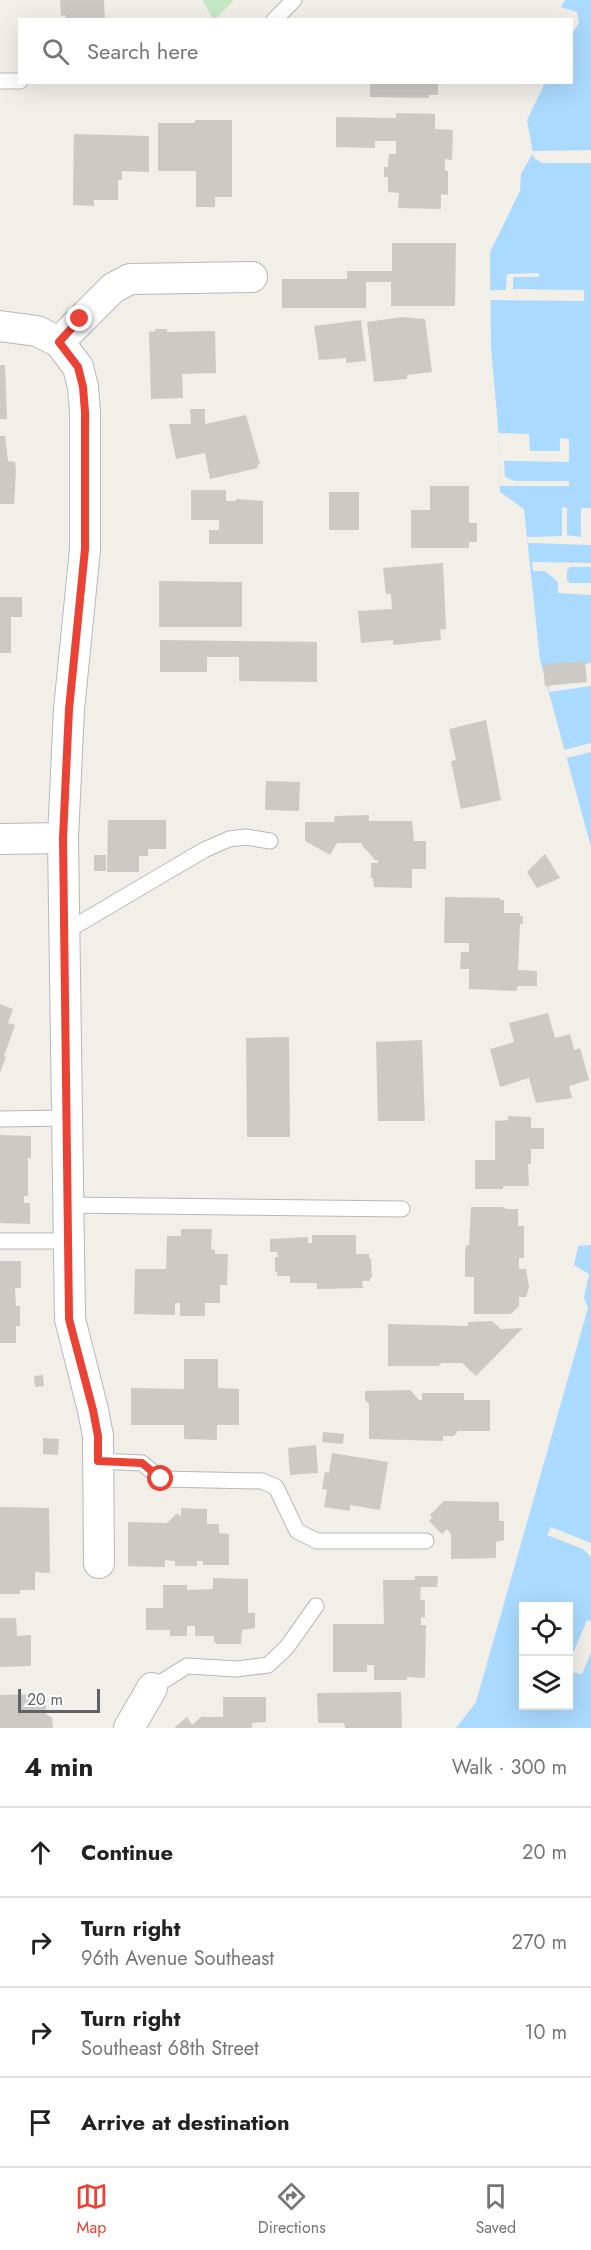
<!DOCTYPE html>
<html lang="en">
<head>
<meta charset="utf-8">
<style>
	:root { --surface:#fff; --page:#f6f6f6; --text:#222; --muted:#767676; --line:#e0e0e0; --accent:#ea4335 }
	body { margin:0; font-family:Jost,sans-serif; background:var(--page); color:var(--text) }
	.controls { position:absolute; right:18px; bottom:18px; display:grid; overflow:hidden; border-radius:0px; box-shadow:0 6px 24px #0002 }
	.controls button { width:54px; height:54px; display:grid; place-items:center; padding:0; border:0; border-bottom:2px solid var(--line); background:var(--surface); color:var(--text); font:30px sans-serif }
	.scale { position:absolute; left:18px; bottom:15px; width:82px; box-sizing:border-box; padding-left:6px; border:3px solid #5f6368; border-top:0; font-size:16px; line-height:21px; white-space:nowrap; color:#5f6368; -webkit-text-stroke:4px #fff; paint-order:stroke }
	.stop { position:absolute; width:18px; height:18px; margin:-14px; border:4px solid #ea4335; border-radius:50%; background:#fff }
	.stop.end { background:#ea4335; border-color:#fff; box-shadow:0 2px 6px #0008 }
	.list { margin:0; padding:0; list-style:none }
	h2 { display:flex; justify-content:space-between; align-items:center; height:78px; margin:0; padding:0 24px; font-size:26px }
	h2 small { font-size:20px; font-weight:400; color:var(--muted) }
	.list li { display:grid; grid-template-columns:39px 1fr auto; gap:18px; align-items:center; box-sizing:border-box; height:90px; padding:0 24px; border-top:2px solid var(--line) }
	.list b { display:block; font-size:22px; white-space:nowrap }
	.list p { margin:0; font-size:20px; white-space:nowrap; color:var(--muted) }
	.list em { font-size:20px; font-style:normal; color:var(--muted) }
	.icon { flex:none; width:33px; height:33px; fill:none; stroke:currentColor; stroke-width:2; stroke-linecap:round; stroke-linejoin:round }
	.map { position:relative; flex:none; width:591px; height:1728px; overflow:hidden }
	.search { position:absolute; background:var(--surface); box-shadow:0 6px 24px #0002; left:18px; right:18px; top:18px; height:66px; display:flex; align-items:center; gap:15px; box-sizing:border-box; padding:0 21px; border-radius:0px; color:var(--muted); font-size:22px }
	.sheet { height:438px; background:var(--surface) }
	nav { display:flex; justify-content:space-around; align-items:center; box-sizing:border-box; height:84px; border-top:2px solid var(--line); background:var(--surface); font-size:16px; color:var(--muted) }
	nav a { display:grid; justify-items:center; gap:3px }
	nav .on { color:var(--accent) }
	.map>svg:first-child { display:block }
	.green { fill:#c5e8c5 }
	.water { fill:#aadaff; fill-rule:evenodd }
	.pier { fill:#f1efe8 }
	.building { fill:#cccac5 }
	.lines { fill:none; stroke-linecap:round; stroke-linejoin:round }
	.service-casing { stroke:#b5b8bc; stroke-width:17 }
	.minor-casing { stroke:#b5b8bc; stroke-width:32 }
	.service { stroke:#fff; stroke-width:15 }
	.minor { stroke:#fff; stroke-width:30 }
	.route { stroke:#ea4335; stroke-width:8 }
</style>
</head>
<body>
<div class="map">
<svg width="591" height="1728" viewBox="0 0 591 1728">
	<rect width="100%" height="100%" fill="#f1efe8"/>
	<polygon class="green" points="202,0 234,0 214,20"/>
	<g class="water">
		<polygon points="565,0 591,0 591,847 540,660 524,509 500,492 498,426 491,347 490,252 520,191 521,174 533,153 527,120 545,83 572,82 572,34 579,23 577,12 561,7"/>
		<path d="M591,1245v483h-135l20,-26 112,-394 -4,-10 5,-24 -15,-9 4,-19zM524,1606h44v100h-44z"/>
	</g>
	<g class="pier">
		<polygon points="591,150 591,163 542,163 534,158 532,151"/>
		<polygon points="539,273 539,277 513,277 513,289 584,290 584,301 490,300 490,290 506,290 507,274"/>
		<polygon points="498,433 529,434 530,451 560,451 560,438 569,439 569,462 504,461 505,477 515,481 569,481 569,486 500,486"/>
		<polygon points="562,507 567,508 567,535 581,537 581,508 591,508 591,545 528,543 527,537 562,536"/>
		<polygon points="532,562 591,563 591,567 570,567 567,570 567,580 570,583 591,583 591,595 558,593 558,582 545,571 533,571"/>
		<polygon points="591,663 591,686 549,692 547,671"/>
		<polygon points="591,743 591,752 566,758 564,750"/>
		<polygon points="551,1527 591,1543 591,1557 583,1549 547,1535"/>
		<polygon points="587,1620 591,1621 591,1652 582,1674 569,1672 569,1663"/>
	</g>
	<g class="building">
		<polygon points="60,0 104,0 105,20 66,20 65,15 61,16"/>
		<polygon points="370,82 438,82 438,95 429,95 429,98 370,97"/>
		<polygon points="396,113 435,114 435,129 453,130 452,160 445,159 445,171 448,171 448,195 441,194 441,209 398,208 399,193 388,192 388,177 384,177 384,167 388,167 389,154 396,154 396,141 375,141 375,148 336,147 336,117 396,118"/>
		<polygon points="195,120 232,120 232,197 215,197 215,207 196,207 196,171 158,171 158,123 195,123"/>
		<polygon points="74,134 149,136 149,172 122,171 122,180 118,180 118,200 94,200 94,206 73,205"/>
		<polygon points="392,243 456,243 455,306 391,306 391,282 366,282 366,308 282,308 282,279 347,279 347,271 392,271"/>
		<polygon points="402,317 425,319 432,372 407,375 407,379 374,382 367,322"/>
		<polygon points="361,320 366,361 346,363 346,358 319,360 314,326"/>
		<polygon points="155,329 167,329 167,332 215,331 216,373 182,374 183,398 151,399 149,331 155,332"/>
		<polygon points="0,365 5,365 7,419 0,419"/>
		<polygon points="190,409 205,409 205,424 246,415 260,464 257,465 258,468 210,479 205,453 176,459 169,424 191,424"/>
		<polygon points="0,436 5,436 8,461 15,462 16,471 14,504 0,504"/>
		<polygon points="430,486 469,486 469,523 477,523 477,542 469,542 469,548 411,548 411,510 430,510"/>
		<polygon points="191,490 226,490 226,501 236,501 236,499 263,501 263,544 209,544 209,530 219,530 219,520 191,520"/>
		<rect x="329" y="492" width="30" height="38"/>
		<polygon points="443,563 446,629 440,630 441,640 393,645 393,640 361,643 358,611 392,609 391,594 386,594 383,568"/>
		<polygon points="159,581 242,582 242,627 159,627"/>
		<polygon points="0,597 22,597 22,617 11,617 11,653 0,653"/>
		<polygon points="160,640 317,642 317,682 239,681 239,657 207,657 207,672 160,672"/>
		<polygon points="585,661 587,682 545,686 543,664"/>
		<polygon points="486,720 501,800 461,809 451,761 456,760 449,729"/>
		<polygon points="266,781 300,782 299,811 265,810"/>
		<polygon points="369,815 369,821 412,821 414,841 426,841 426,869 412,869 412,888 374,887 373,878 371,878 371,863 378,863 378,859 376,861 361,844 363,843 337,843 330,855 305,841 305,822 334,822 335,816"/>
		<polygon points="108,820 166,820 166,849 148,849 148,856 139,856 139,872 107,872"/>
		<polygon points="545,854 560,878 537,888 527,872"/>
		<rect x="94" y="855" width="12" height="16"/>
		<polygon points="445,897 500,898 500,900 504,900 504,913 520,913 520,916 523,916 523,924 520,924 518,970 537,971 537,986 518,986 516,991 469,989 469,969 460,969 461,952 469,952 469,943 444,943"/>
		<polygon points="0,1004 13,1009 8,1023 15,1025 4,1056 6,1057 0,1073"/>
		<polygon points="548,1013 555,1038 570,1034 574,1050 580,1048 589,1080 569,1086 572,1098 536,1103 529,1078 500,1087 490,1049 514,1042 509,1023"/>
		<polygon points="289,1037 290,1137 247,1137 246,1038"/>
		<polygon points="422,1040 425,1121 378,1121 376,1042"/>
		<polygon points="508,1116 531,1117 531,1128 544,1128 544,1149 531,1149 531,1164 528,1164 529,1186 503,1186 503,1189 475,1189 475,1160 495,1160 495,1121 508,1120"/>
		<polygon points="0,1135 31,1136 31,1158 28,1158 28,1196 24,1196 24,1203 30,1203 30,1224 0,1223"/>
		<polygon points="471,1207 503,1207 507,1209 518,1209 518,1226 524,1226 524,1258 519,1258 519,1269 526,1269 529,1287 526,1297 519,1297 519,1306 511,1314 474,1314 474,1277 465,1277 465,1253 466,1245 469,1245"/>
		<polygon points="181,1229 212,1229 211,1249 215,1250 215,1254 228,1254 227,1285 220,1285 220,1303 205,1303 205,1316 180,1316 180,1303 175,1303 175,1315 134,1314 135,1269 166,1269 167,1236 181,1236"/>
		<polygon points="312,1235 356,1235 356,1254 369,1254 369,1258 371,1258 372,1278 370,1278 370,1281 362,1281 363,1288 317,1289 317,1283 290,1283 290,1276 277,1276 277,1272 275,1272 275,1257 278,1257 277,1252 270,1252 270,1239 308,1237 308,1243 312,1243"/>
		<polygon points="0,1261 21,1261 21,1288 15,1288 16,1306 20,1306 20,1326 16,1326 16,1343 0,1343"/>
		<polygon points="492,1321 501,1329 523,1328 476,1376 462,1363 441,1363 438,1366 388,1366 388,1324 468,1326 468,1322"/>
		<polygon points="184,1359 218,1359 218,1388 239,1389 239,1425 217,1425 217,1440 184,1439 184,1425 131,1425 131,1388 184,1389"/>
		<polygon points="43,1375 44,1386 35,1387 34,1376"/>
		<polygon points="410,1390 419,1400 422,1400 422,1393 464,1393 464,1400 490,1400 490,1431 458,1431 454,1436 443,1436 443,1441 369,1439 369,1404 365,1400 365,1391"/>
		<polygon points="323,1432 344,1434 343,1444 322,1442"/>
		<polygon points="43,1438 59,1439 58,1455 43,1454"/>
		<polygon points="316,1445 318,1473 290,1475 288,1448"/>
		<polygon points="332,1453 388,1462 380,1510 350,1505 350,1511 324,1507 327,1490 322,1489 325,1472 329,1473"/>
		<polygon points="444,1501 499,1502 499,1521 504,1521 504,1540 496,1542 496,1558 451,1559 451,1534 447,1529 442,1534 429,1521 432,1518 430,1515"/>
		<polygon points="0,1507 49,1508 50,1573 35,1572 35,1590 20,1590 20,1594 0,1594"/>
		<polygon points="181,1508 207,1509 207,1524 219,1524 219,1533 229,1534 229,1565 203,1565 203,1561 197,1561 197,1566 175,1566 175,1561 165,1560 165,1567 128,1566 128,1522 167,1523 177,1513 181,1517"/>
		<polygon points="415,1576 438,1576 437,1587 421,1587 420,1600 425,1600 425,1618 421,1617 421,1625 426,1625 425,1678 407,1677 407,1680 374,1680 374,1665 367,1665 367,1672 333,1672 333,1624 384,1624 383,1580 415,1580"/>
		<polygon points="213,1578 248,1579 248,1613 255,1613 255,1628 242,1630 241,1644 216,1644 216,1642 214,1643 214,1636 195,1636 195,1626 187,1626 187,1636 170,1636 170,1630 146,1630 146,1608 163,1608 163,1585 187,1585 187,1590 213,1589"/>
		<polygon points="0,1618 16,1618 17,1636 31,1635 31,1666 0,1667"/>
		<polygon points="401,1692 402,1728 345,1728 344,1723 318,1723 317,1693"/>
		<polygon points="46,1694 46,1714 52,1718 53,1728 0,1728 0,1695"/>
		<polygon points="223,1697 266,1697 266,1722 252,1723 252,1728 174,1728 187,1717 192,1725 201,1717 223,1717"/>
	</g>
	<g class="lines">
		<g class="service-casing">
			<g id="service">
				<polyline points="274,20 294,0"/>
				<polyline points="0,81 20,81"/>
				<polyline points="65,932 204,850 229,839 246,837 270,841"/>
				<polyline points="0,1119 67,1118"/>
				<polyline points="68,1205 402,1209"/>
				<polyline points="0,1241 69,1241"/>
				<polyline points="98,1461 142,1463 161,1479 262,1481 276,1487 297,1531 317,1541 426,1541"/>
				<polyline points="152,1688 187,1666 237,1669 268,1665 287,1647 316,1606"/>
			</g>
		</g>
		<g class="minor-casing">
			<g id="minor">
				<polyline points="0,326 37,331 59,342 113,288 130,279 252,277"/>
				<polyline points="59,342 78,367 83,387 85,412 85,549 69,709 63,838 70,1319 93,1410 98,1436 99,1563"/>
				<polyline points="0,839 63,838"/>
				<polyline points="129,1728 152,1688"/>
			</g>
		</g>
		<use href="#service" class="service"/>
		<use href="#minor" class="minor"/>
	</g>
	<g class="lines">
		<polyline class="route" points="80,319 59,342 78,367 83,387 85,412 85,549 69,709 63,838 69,1319 93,1410 98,1436 98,1461 142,1463 161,1479"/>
	</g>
</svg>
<div class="controls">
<button><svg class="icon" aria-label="locate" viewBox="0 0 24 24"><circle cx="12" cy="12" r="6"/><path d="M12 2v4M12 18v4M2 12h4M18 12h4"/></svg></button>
<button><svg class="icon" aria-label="layers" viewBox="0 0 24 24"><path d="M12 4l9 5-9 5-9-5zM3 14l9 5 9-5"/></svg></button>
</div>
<div class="scale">20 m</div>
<div class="stop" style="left:161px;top:1479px"></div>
<div class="stop end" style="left:80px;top:319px"></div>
<div class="search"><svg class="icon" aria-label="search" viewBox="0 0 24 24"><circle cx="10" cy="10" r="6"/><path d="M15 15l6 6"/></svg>Search here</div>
</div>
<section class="sheet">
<h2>4 min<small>Walk · 300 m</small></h2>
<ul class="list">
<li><svg class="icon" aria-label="ahead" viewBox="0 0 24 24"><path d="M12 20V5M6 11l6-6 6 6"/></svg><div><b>Continue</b></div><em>20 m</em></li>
<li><svg class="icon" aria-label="right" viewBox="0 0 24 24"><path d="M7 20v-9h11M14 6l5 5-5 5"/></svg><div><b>Turn right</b><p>96th Avenue Southeast</p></div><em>270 m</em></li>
<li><svg class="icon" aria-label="right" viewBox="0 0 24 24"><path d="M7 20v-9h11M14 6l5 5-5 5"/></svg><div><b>Turn right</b><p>Southeast 68th Street</p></div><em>10 m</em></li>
<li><svg class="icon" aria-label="arrive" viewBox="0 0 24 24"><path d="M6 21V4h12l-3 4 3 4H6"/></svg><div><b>Arrive at destination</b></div></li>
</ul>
</section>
<nav>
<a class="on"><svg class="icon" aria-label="map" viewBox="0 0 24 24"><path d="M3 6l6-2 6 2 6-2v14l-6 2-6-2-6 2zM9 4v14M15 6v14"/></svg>Map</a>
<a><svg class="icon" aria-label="directions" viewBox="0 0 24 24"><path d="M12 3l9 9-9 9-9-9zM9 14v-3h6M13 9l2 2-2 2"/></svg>Directions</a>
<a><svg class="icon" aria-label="saved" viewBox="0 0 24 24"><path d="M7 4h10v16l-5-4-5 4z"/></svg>Saved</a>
</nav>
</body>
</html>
